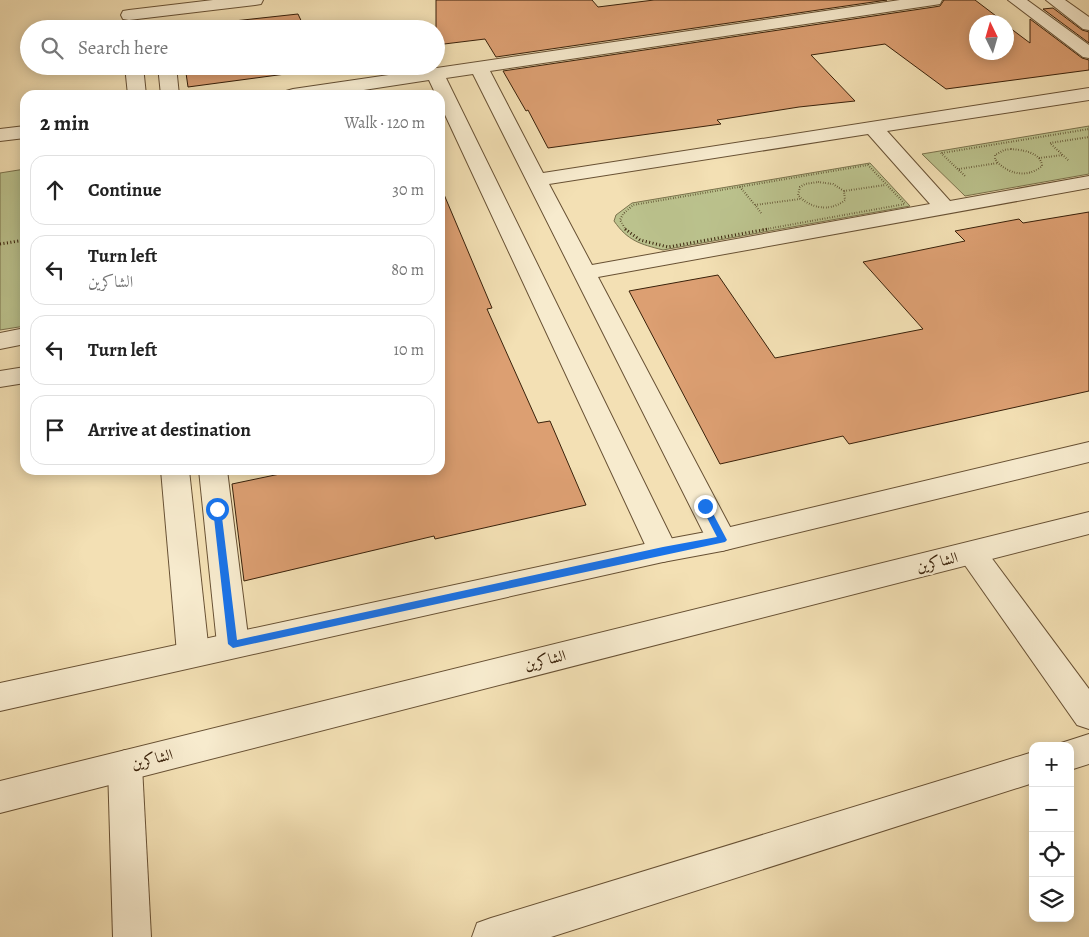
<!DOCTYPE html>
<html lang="en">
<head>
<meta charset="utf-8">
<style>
	:root { --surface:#fff; --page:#f2f2f2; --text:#222; --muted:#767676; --line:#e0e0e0 }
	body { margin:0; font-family:Alegreya,Amiri,serif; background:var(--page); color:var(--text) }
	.controls { position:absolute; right:15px; bottom:15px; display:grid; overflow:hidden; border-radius:10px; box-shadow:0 2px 12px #0003 }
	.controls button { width:45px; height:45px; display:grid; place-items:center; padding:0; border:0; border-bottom:1px solid var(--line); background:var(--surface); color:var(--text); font:25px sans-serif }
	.compass { position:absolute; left:969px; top:15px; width:45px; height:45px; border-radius:50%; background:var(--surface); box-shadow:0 2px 12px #0003; rotate:355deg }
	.stop { position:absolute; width:15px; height:15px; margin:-11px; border:4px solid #1a73e8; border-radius:50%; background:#fff }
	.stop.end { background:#1a73e8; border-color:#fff; box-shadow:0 1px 5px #0008 }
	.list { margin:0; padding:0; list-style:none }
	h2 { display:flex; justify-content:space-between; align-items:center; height:65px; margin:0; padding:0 20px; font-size:21px }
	h2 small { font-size:16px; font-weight:400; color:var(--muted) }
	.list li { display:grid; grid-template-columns:32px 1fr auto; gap:15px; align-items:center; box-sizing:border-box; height:70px; margin:0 10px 10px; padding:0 10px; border:1px solid var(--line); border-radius:15px }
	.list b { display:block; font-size:19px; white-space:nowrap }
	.list p { margin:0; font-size:16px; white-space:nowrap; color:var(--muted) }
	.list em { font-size:16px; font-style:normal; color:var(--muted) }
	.icon { flex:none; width:28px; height:28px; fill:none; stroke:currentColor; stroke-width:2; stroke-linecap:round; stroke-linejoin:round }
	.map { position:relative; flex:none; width:1089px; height:937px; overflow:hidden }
	.search { position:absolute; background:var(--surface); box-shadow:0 2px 12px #0003; left:20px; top:20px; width:425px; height:55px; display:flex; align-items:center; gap:12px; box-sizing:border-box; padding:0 18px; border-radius:28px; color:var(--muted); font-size:19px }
	.panel { position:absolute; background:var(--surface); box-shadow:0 2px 12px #0003; left:20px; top:90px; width:425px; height:385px; border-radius:15px }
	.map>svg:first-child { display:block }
	.green { fill:#bbc28d; stroke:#7a724c }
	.building { fill:#dc9f72; stroke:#39210a }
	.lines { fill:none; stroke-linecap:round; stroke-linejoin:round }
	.minor-casing { stroke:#685134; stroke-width:2 }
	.tertiary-casing { stroke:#685134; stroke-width:2 }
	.path-far1 { stroke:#39210a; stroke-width:2; stroke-dasharray:0.5 2; stroke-linecap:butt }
	.path { stroke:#39210a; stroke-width:3; stroke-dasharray:1 2.5; stroke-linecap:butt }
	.minor { fill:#f7ebce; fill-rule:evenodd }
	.tertiary { fill:#f7ebce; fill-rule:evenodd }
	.route { fill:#1a73e8 }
	.labels { text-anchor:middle; stroke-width:5; stroke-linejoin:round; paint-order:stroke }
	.street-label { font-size:15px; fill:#39210a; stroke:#f7ebce }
</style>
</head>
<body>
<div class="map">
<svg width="1089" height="937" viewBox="0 0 1089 937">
	<rect width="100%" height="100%" fill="#f3e0b4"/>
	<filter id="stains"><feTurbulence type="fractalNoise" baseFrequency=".004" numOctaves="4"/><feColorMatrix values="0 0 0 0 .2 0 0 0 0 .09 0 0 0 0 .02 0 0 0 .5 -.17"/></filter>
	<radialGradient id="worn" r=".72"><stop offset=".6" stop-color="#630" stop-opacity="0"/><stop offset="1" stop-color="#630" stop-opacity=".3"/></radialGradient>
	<g class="green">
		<polygon points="1089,126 1089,174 965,196 922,154"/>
		<path d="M870,163l40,43 -247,44c-23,-6 -35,-9 -49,-29l2,-6 16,-12z"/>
		<polygon points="25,169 25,326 0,330 0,173"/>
	</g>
	<g class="building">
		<polygon points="436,0 592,0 598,7 654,0 887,0 496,57 485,39 436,45"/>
		<polygon points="944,0 975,0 1004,22 976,22 976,52 1006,52 1006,25 1030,43 1030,19 1082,58 1089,60 1089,70 946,89 885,44 811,55 855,101 799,107 717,120 721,124 548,148 528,110 526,111 503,71 934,7 940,6"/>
		<polygon points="1053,8 1082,30 1089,32 1089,43 1043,9"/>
		<polygon points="298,14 305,29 179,29 179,27"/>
		<polygon points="185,66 322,66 323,69 188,87"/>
		<polygon points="440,185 492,308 487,309 538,423 550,421 586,505 435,539 434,536 244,581 232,484 299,470 440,470"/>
		<polygon points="1089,212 1089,391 849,444 843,436 720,464 629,291 718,275 775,358 923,329 863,262 965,241 955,231 1019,219 1023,223"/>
	</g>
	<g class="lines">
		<g class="minor-casing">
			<g id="minor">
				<polygon points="213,0 263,0 261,4 255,5 129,20 123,19 121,15 123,11 129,10"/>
				<path d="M900,0h42l-2,4 -6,1 -444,66 53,102 546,-85v12l-202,31 63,70 139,-25v12l-491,89 139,263 -5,8 -10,3 -10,-3 -5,-8 -234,-466 -27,4 232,473 -5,8 -10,3 -10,-3 -5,-8 -208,-447v-9h-4l-7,-15 -98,15h-47l2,-4 7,-2zM868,134l62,70 -338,61 -43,-81z"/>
				<polygon points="1008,0 1027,0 1089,45 1089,58 1083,57"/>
				<polygon points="1046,0 1065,0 1089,17 1089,30 1083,29"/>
				<polygon points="125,66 143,66 146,95 128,95"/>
				<polygon points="158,66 176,66 179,95 161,95"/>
				<polygon points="25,126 25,138 0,141 0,129"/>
				<polygon points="25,328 25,344 0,349 0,333"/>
				<polygon points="25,367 25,383 0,387 0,371"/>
				<polygon points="161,470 189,470 209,653 204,662 193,666 182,662 177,653"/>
				<polygon points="199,470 227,470 249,644 244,653 233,657 222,653 217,644"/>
				<polygon points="972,542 982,545 1089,689 1089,729 1077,725 962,561 957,553 962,545"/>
				<polygon points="1089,734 1089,764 1070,770 1070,746 1057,746 1058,744"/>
				<polygon points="125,750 137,755 142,766 151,937 113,937 108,766 113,755"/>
				<polygon points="1033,752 1033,783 551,937 472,937 477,923 491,918"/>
			</g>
		</g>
		<g class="tertiary-casing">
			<g id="tertiary">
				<polygon points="1089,442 1089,462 722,551 663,562 0,711 0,683 663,540 722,529"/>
				<polygon points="1089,512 1089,534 0,813 0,781"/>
			</g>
		</g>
		<g class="path-far1">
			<path d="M1011,149c11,1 30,3 31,17 -15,13 -36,8 -47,-7v-4l9,-5z"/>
			<polyline points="941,153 966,177"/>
			<polyline points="942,153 1089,129"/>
			<polyline points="1039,158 1063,155"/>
			<polyline points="1068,160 1050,143 1089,137"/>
			<polyline points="959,169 998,163"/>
			<path d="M818,182l15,2 11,7 1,9c-14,12 -35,9 -47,-5l2,-8 5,-3z"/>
			<polyline points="740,187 755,205"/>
			<polyline points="844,191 885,185"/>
			<polyline points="761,213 755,205 800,199"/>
			<polyline points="626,230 620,220 623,214 633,205 868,165 905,204 761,230"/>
		</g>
		<g class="path">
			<polyline points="625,229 640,240 668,247 768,229"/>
			<polyline points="0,244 25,240"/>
		</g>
		<use href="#minor" class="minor"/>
		<use href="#tertiary" class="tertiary"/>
	</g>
	<polygon class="route" points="705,503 709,506 727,540 725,542 233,648 228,644 213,509 217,506 221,509 237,640 663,547 717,537 701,506"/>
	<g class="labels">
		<g class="street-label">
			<text transform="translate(937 562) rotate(-14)" y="5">الشاكرين</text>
			<text transform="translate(545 660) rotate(-14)" y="5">الشاكرين</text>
			<text transform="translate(152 759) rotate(-14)" y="5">الشاكرين</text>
		</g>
	</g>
	<rect width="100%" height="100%" filter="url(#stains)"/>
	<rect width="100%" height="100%" fill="url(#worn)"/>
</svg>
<div class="controls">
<button>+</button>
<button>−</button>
<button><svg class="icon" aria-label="locate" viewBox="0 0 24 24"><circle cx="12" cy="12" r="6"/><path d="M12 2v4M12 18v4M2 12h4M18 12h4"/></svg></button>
<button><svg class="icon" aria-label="layers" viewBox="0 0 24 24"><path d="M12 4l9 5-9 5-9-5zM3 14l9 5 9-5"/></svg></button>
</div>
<svg class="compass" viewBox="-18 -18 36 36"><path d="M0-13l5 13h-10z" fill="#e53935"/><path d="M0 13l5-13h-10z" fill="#767676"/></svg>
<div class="stop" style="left:217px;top:509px"></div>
<div class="stop end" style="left:705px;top:506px"></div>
<div class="search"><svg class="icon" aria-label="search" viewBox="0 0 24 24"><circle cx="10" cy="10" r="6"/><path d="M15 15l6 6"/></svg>Search here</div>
<section class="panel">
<h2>2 min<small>Walk · 120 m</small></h2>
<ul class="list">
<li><svg class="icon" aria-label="ahead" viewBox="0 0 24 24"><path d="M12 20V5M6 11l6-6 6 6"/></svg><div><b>Continue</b></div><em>30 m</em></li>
<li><svg class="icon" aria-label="left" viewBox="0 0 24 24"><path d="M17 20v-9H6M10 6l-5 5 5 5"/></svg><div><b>Turn left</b><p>الشاكرين</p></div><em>80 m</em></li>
<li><svg class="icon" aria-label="left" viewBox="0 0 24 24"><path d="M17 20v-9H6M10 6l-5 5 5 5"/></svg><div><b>Turn left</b></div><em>10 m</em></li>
<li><svg class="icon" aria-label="arrive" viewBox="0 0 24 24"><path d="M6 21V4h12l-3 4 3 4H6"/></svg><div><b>Arrive at destination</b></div></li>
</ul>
</section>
</div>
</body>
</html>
